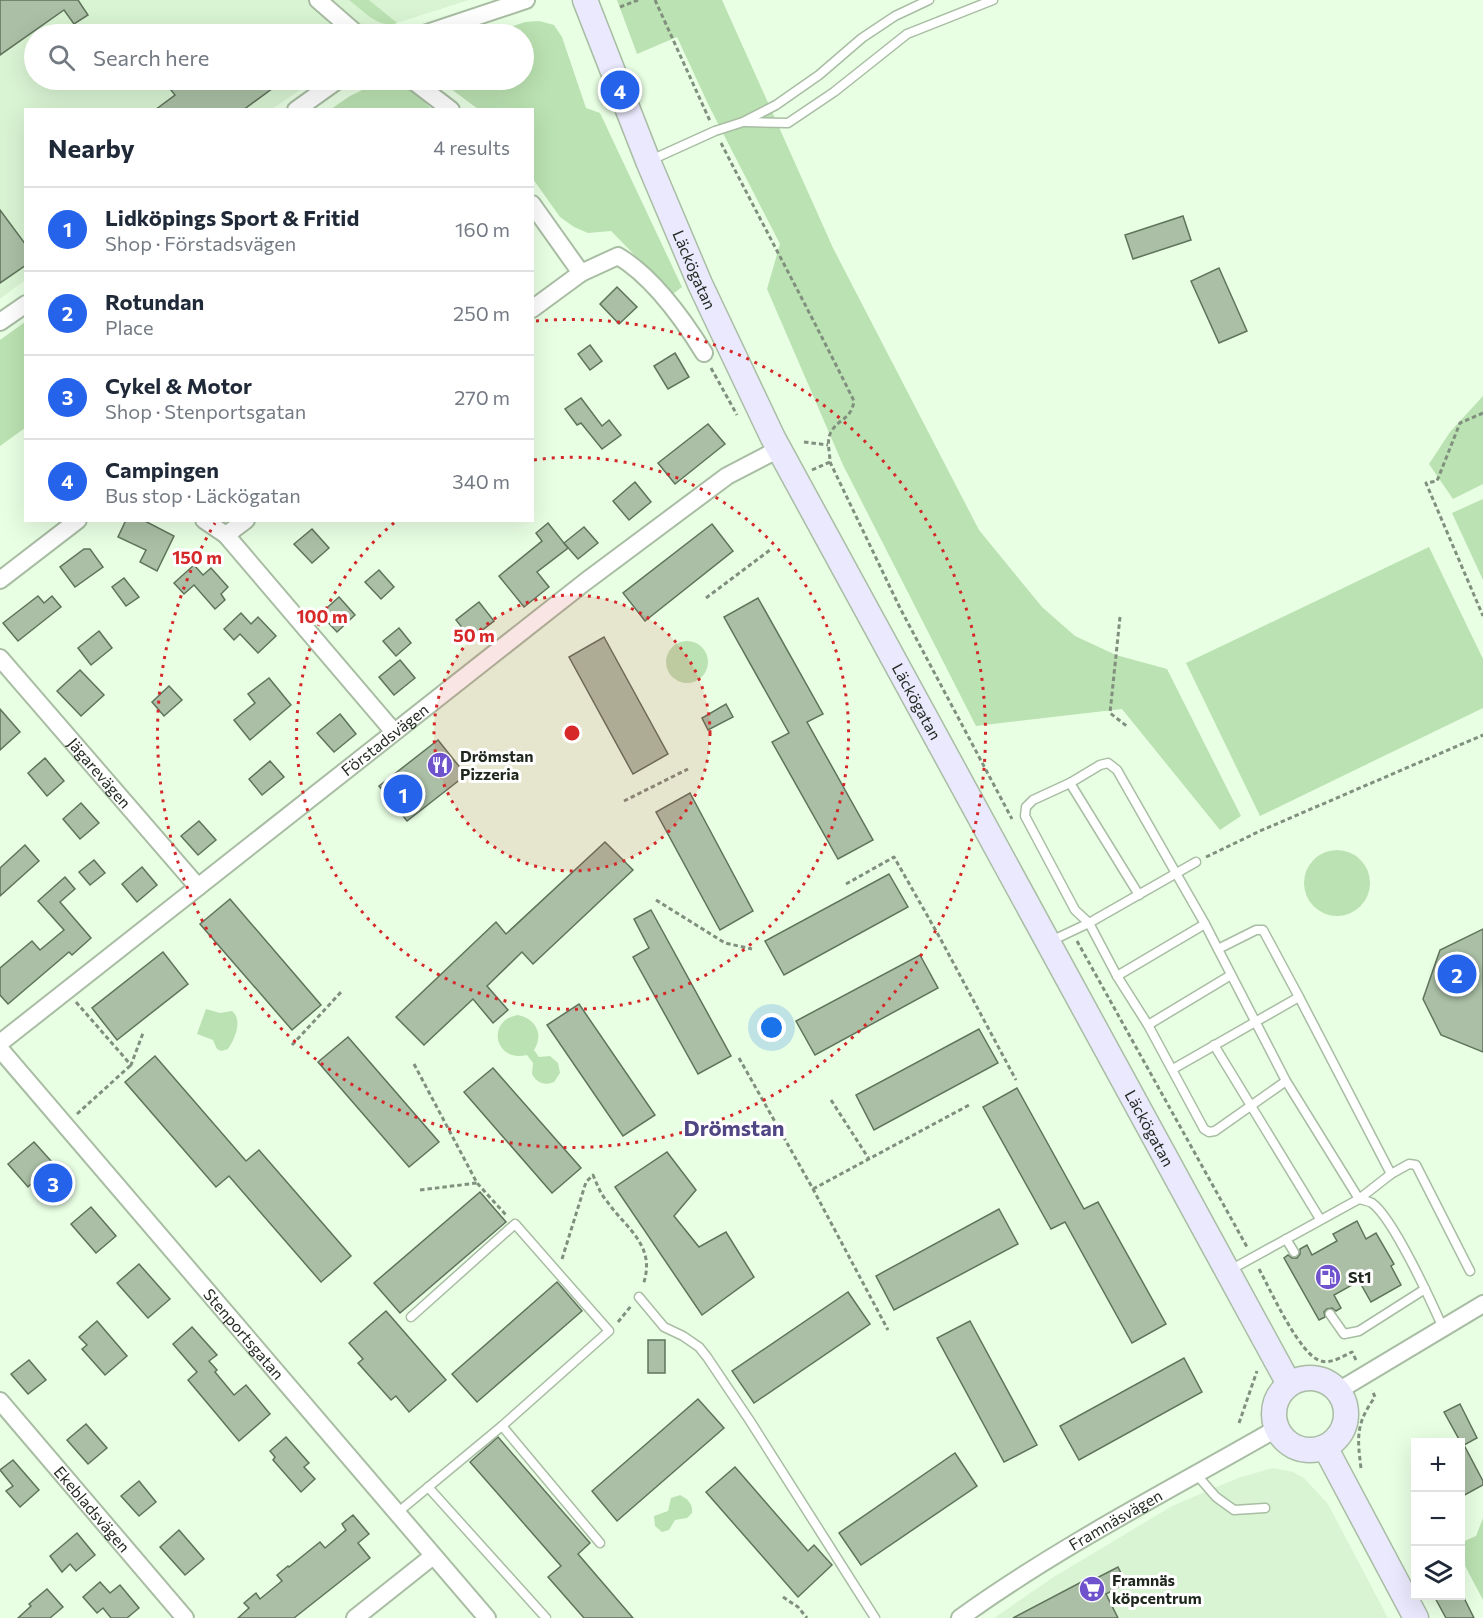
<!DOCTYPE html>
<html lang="en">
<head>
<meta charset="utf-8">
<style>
	:root { --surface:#fff; --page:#f2f2f3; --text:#1f2937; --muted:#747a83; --line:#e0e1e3; --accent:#2563eb }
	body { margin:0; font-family:Commissioner,sans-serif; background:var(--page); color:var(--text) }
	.controls { position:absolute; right:18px; bottom:18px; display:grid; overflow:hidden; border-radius:0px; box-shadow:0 6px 24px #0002 }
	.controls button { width:54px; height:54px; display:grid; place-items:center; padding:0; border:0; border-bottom:2px solid var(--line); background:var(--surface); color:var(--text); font:30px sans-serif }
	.you { position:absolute; left:772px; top:1028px; width:21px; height:21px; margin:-15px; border:4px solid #fff; border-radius:50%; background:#1a73e8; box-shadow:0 0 0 9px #1a73e833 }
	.badge { display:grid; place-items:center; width:39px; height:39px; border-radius:50%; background:var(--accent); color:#fff; font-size:20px; font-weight:700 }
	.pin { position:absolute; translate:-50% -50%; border:3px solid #fff; box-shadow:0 2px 6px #0006 }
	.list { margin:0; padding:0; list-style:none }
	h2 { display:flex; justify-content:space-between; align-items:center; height:78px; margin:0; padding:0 24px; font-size:26px }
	h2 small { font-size:20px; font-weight:400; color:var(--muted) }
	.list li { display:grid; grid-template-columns:39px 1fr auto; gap:18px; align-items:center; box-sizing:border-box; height:84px; padding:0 24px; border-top:2px solid var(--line) }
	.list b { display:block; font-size:22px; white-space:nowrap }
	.list p { margin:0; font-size:20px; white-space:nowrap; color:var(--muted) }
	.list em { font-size:20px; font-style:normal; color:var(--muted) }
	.icon { flex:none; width:33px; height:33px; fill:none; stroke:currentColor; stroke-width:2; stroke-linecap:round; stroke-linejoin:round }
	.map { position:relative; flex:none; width:1483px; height:1618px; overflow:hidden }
	.search { position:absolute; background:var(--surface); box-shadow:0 6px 24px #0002; left:24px; top:24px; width:510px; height:66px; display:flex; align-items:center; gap:15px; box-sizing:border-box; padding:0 21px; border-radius:33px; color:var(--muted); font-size:22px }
	.panel { position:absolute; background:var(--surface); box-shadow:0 6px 24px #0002; left:24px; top:108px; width:510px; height:414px; border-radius:0px }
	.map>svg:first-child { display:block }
	.built { fill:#d9f4d3 }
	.green { fill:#bbe2b2 }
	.building { fill:#aabfa5; stroke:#60735c; stroke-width:1.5 }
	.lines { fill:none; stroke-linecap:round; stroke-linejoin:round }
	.lane-casing { stroke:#a8bda3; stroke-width:11 }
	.street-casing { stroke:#a8bda3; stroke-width:20 }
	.secondary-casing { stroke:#a8bda3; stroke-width:27 }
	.path { stroke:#81907e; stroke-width:3; stroke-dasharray:4.5 3; stroke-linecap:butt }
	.lane { stroke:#fff; stroke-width:8 }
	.street { stroke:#fff; stroke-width:16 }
	.secondary { stroke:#ebe9fd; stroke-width:24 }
	.ring { fill:none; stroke:#d62828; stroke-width:3; stroke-dasharray:3 6 }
	.labels { text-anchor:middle; stroke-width:6; stroke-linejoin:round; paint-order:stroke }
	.street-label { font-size:16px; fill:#1f271e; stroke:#fff }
	.poi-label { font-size:16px; font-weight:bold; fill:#1f271e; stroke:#fff; text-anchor:start }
	.district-label { font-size:22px; font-weight:bold; fill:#514684; stroke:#fff }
	.centre { fill:#d62828; stroke:#fff; stroke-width:3 }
	.ring-label { font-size:18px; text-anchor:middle; font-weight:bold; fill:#d62828; stroke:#fff; stroke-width:6; stroke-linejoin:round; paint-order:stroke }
</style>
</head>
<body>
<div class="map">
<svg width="1483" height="1618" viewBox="0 0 1483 1618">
	<rect width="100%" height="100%" fill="#e9ffe4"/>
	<g class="built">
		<polygon points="0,0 469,0 397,23 380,34 34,34 34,80 315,80 272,109 26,110 25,280 0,299"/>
		<polygon points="1273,1468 1293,1472 1304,1478 1328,1504 1388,1618 994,1618 1052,1578 1172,1506 1238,1478"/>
	</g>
	<g class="green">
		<path d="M349,0h20l28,23c-19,6 -33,-12 -48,-23z"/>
		<polygon points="617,0 722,0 833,248 979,530 1042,607 1075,636 1116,655 1167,669 1241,816 1220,830 1122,709 976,726 843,465 767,289 780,244 709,106 677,37 637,54"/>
		<polygon points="539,21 554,25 562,37 586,108 600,113 682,287 673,294 611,231 588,233 574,227 560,217 533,179 532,110 478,109 439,80 524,80 524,34 490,34 525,22"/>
		<path d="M383,80c20,-1 35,17 49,29h-101l19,-13z"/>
		<polygon points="25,322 25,428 0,446 0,340"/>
		<polygon points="1483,396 1483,484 1453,499 1429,464 1450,432"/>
		<polygon points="1483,499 1483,580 1452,513"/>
		<polygon points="1429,547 1483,659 1483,708 1260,816 1186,663"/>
		<circle cx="687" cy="662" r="21"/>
		<circle cx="1337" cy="883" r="33"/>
		<path d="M206,1009l14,4 12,-2c11,9 3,28 -4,38l-7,2 -4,-2 -4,-9 -16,-6z"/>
		<path d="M518,1015c18,4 26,19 16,35l5,7 11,-1 8,7 2,10 -6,9c-10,4 -17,1 -22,-8l1,-11 -6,-8c-33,8 -41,-35 -9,-40z"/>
		<path d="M680,1495c8,4 13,9 12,18l-5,5 -12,2 -6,10 -7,2 -7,-6 -1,-10 14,-5 3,-13z"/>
		<polygon points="1483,1518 1483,1600 1461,1558 1460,1543 1476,1536"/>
	</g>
	<g class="building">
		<polygon points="0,0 78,0 88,15 74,24 64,10 0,55"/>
		<polygon points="163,80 284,80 243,110 155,110 175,95"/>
		<polygon points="0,210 26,245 26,265 0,283"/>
		<polygon points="1183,216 1191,240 1133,259 1125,235"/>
		<polygon points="1219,268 1247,331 1219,343 1191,281"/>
		<polygon points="617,287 637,307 619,324 600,304"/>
		<polygon points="590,345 602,361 590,370 578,354"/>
		<polygon points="675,353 689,377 668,389 654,366"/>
		<polygon points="581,398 602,426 609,420 621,435 602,449 581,423 577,425 565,409"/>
		<polygon points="708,424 725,444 675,484 658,463"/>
		<polygon points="635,482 651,502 629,520 613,501"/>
		<polygon points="126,520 143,520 174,536 157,571 140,562 146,550 118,537"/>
		<polygon points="548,523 568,548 537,572 549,587 524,607 499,576 542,541 536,533"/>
		<polygon points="712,524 733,551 645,621 623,593"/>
		<polygon points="584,527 598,543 578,559 564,543"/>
		<polygon points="312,529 329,548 312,563 294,544"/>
		<polygon points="84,549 90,549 103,567 75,587 60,567"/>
		<polygon points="194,565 203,575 211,568 228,587 221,594 225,600 215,609 194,585 184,594 174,583"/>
		<polygon points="379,570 394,587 381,599 365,582"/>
		<polygon points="124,578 139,597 126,606 112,587"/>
		<polygon points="38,596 44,603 52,596 61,607 18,641 3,623"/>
		<polygon points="339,597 355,615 337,632 320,614"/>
		<polygon points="758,598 823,714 807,722 873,840 838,859 772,742 789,733 724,617"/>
		<polygon points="479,602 494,621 471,639 456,620"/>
		<polygon points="241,613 251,624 258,617 276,636 258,653 240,634 234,640 224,629"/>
		<polygon points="399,628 411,643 396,656 383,641"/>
		<polygon points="99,631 112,648 91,665 78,648"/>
		<polygon points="604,637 668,754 633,774 569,657"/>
		<polygon points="400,660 415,678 394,695 379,677"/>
		<polygon points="80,670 104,695 81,716 57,691"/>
		<polygon points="269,678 291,705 250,740 234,720 255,703 248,694"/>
		<polygon points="169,686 182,700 164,716 152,702"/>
		<polygon points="726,704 733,717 708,730 702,718"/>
		<polygon points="0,709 20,732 0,750"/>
		<polygon points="340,714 356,734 334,752 317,733"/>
		<polygon points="438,740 466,775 407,821 379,786"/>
		<polygon points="45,758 64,781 47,796 28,773"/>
		<polygon points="270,761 284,777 262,795 249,779"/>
		<polygon points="690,793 753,911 720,930 656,812"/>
		<polygon points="81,803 99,823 80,839 63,819"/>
		<polygon points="199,821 216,840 198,855 181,836"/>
		<polygon points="605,842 633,870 533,964 522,952 487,986 508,1010 493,1023 473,999 424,1045 396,1017 496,922 506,934"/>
		<polygon points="25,845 39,861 0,896 0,868"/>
		<polygon points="94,860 105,873 90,885 79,872"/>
		<polygon points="142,867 157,885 137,902 122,884"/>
		<polygon points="889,874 908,907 784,975 765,941"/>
		<polygon points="65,877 75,889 60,902 91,938 72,955 69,952 8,1004 0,995 0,968 32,941 40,950 64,930 38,901"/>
		<polygon points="230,899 321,1005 292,1030 200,924"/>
		<polygon points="651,910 731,1056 698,1074 633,957 649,948 634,919"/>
		<polygon points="1483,929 1483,1052 1441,1035 1423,999 1440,950"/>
		<polygon points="163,952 188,984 117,1040 92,1008"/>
		<polygon points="920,955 938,988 815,1055 796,1021"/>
		<polygon points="579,1004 655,1115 623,1136 547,1025"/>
		<polygon points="979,1029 998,1063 874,1130 856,1095"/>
		<polygon points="348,1037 439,1142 409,1167 318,1062"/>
		<polygon points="155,1056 246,1161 259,1150 351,1256 321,1282 229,1176 216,1187 125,1082"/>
		<polygon points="493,1068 581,1168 552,1193 464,1092"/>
		<polygon points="1017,1088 1084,1209 1098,1202 1166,1324 1132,1343 1065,1222 1051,1229 983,1107"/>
		<polygon points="34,1142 68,1180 47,1198 33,1182 28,1187 8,1164"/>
		<polygon points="667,1152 696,1190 674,1216 699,1247 726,1232 754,1277 702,1315 615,1187"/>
		<polygon points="480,1192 506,1222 400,1313 374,1283"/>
		<polygon points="91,1207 116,1236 96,1253 71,1224"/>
		<polygon points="999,1209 1018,1244 894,1310 876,1276"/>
		<polygon points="1357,1221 1366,1239 1376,1233 1394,1264 1391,1266 1401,1285 1371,1302 1359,1281 1334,1295 1341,1308 1336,1311 1332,1308 1327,1309 1324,1312 1325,1317 1319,1320 1284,1258 1288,1255 1292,1258 1297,1258 1300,1254 1300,1249 1307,1245 1312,1255 1337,1241 1333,1234"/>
		<polygon points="139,1264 170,1299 148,1318 117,1283"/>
		<polygon points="557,1282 582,1311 477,1402 452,1374"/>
		<polygon points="848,1292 870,1324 754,1403 732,1371"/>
		<polygon points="386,1311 446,1380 409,1412 396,1396 391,1400 358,1363 363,1359 349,1343"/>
		<polygon points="97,1321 127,1356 105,1375 82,1349 87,1345 79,1337"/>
		<polygon points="970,1321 1037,1445 1004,1462 937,1338"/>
		<polygon points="192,1327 217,1355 209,1361 217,1370 215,1372 234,1395 246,1385 270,1414 239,1441 188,1380 197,1372 173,1344"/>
		<rect x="648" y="1340" width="17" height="33"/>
		<polygon points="1184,1358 1202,1392 1079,1460 1060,1426"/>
		<polygon points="29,1360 46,1380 28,1394 11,1374"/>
		<polygon points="698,1399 724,1428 617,1521 592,1491"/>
		<polygon points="1460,1404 1477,1438 1464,1445 1483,1481 1483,1485 1461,1497 1461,1443 1444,1412"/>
		<polygon points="86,1424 107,1448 88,1464 67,1440"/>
		<polygon points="286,1437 309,1463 304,1467 315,1479 301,1492 273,1460 275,1457 270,1451"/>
		<polygon points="498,1437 590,1543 578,1554 633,1618 584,1618 548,1577 561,1566 470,1462"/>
		<polygon points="955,1453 977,1486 861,1565 839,1533"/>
		<polygon points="13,1460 39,1490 20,1507 6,1491 13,1486 0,1470"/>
		<polygon points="735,1467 808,1551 814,1545 832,1565 798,1597 706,1492"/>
		<polygon points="139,1481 156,1502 139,1516 121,1496"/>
		<polygon points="353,1515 369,1534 358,1543 370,1558 294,1618 238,1618 249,1608 244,1603 256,1593 260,1599 282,1581 277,1575 288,1566 289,1567 320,1542 325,1548 346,1530 342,1524"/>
		<polygon points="179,1530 204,1559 185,1575 160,1547"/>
		<polygon points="77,1533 95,1555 76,1571 70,1564 62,1572 50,1556"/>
		<polygon points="1118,1567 1126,1583 1106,1594 1118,1618 1013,1618 1089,1578 1091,1581"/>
		<polygon points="100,1582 110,1593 120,1585 139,1608 127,1618 111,1618 103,1608 97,1613 83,1597"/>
		<polygon points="47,1589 63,1607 50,1618 18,1618 31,1606 29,1604"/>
		<polygon points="1434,1596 1463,1596 1474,1618 1446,1618"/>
	</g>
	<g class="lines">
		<g class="lane-casing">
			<g id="lane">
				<polyline points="746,122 788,123 834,92 907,34 993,0"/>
				<polyline points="651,160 715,131 743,122 776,105 819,75 862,38 895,16 929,0"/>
				<polyline points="1070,783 1139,895"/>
				<polyline points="1051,941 1089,923 1196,862"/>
				<polyline points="1117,976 1205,924"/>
				<polyline points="1299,997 1391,1174 1409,1164 1416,1165 1470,1271"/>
				<polyline points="1148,1025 1231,975"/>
				<polyline points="1214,1045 1320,1219"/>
				<polyline points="1173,1069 1299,997 1263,930 1256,930 1218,949"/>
				<polyline points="1286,1081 1215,1131 1209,1132 1204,1129 1148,1025 1117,976 1089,923 1075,910 1025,816 1026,807 1033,800 1070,783 1100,765 1108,763 1117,770 1205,924 1286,1081 1359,1199 1391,1174"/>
				<polyline points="1286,1239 1294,1252"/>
				<path d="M1230,1270l129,-71c4,1 9,2 13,4 21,15 59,98 71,125"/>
				<polyline points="639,1297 664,1327 683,1336 699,1347 707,1357 750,1421 875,1618"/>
				<polyline points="1330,1314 1344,1334 1359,1331 1425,1289"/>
				<polyline points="502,1426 600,1543"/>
				<polyline points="1196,1474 1216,1497 1234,1510 1265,1508"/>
				<polyline points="428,1487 546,1618"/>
				<polyline points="397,1513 502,1426 609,1331 515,1224 411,1317"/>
			</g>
		</g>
		<g class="street-casing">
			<g id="street">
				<polyline points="318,0 357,34"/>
				<polyline points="424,34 526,0"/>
				<polyline points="412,80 451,110"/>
				<polyline points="296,110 338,80"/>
				<polyline points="532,204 581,273"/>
				<path d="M532,309l49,-36 37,-17c35,21 65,63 86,97"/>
				<polyline points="0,322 26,304"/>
				<polyline points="204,520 226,535 394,732"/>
				<polyline points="226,535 246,520"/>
				<polyline points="0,580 78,520"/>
				<path id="s1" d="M0,658l198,229"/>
				<path id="s2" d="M0,1043l585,-461 142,-106 52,-27"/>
				<path id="s3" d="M0,1049l487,569"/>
				<polyline points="1338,1391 1483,1304"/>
				<path id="s4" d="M0,1401l185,217"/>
				<polyline points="355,1618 433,1556"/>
				<path id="s5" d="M960,1618c100,-72 210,-128 316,-189"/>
			</g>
		</g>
		<g class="secondary-casing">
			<g id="secondary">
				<path id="s6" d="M585,0l63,161 52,123 73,154 516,946"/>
				<circle cx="1310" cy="1414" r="36"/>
				<polyline points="1325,1447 1416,1618"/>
			</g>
		</g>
		<g class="path">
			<polyline points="655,0 710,121"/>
			<polyline points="620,7 638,0"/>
			<path d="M721,143c44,86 90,171 133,258 -3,19 -15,17 -23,31 -5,9 -1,20 -1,30l70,146 112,211"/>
			<polyline points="711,368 737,415"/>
			<polyline points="1483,413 1460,423 1437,481 1426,483 1483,616"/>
			<polyline points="804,442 828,445"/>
			<polyline points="812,470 830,462"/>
			<polyline points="706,598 770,550"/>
			<polyline points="1120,617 1110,713 1128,727"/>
			<polyline points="624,801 688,769"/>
			<polyline points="1206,857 1260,831 1483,735"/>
			<polyline points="846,884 894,857 940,938 1016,1080"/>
			<polyline points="656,900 725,943 752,949"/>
			<polyline points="1077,941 1247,1247"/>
			<polyline points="76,1002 131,1065 143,1033"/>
			<polyline points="292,1045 341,992"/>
			<polyline points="739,1058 813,1189 888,1330"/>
			<polyline points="414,1064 477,1183 506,1215"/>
			<polyline points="831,1100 869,1159"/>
			<polyline points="77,1114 131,1065"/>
			<polyline points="813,1189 971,1104"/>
			<polyline points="420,1190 477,1183"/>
			<path d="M562,1259l24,-77 7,-7c4,9 7,18 13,25 20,29 51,45 37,85"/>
			<path d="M1259,1269c11,20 41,87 62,92 11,3 22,-5 31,-9l4,8"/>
			<polyline points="618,1322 631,1306"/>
			<polyline points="1239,1423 1257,1371"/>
			<path d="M1361,1468c-4,-31 -5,-45 14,-71l-3,-7"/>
			<polyline points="783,1597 798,1607 807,1618"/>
		</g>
		<use href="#lane" class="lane"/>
		<use href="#street" class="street"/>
		<use href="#secondary" class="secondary"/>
	</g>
	<circle cx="572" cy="733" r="138" fill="#d62828" fill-opacity=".12"/>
	<g class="ring">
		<circle cx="572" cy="733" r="138"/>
		<path d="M534 460A276 276 0 1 1 395 522"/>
		<path d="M536 321A414 414 0 1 1 215 523"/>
	</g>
	<defs>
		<g id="restaurant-disc" transform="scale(1.35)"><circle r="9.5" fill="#6f53cc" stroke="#fff"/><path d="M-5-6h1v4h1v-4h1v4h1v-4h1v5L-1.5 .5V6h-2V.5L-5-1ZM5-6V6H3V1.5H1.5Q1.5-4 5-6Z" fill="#fff"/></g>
		<g id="fuel-disc" transform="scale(1.35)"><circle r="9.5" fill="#6f53cc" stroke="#fff"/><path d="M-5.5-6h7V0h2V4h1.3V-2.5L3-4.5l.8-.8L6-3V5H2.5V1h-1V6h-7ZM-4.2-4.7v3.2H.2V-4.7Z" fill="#fff"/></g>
		<g id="supermarket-disc" transform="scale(1.35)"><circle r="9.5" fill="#6f53cc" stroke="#fff"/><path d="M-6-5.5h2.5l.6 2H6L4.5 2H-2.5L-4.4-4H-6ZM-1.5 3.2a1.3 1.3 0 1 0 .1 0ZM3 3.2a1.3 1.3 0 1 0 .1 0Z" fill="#fff"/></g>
	</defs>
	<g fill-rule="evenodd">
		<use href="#restaurant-disc" x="440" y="765"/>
		<use href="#fuel-disc" x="1328" y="1277"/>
		<use href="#supermarket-disc" x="1092" y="1589"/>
	</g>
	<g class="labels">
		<g class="street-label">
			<text dy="6" stroke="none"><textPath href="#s6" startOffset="291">Läckögatan</textPath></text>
			<text dy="6" stroke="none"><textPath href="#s6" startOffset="777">Läckögatan</textPath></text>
			<text dy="6" stroke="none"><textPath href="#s2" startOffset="490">Förstadsvägen</textPath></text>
			<text dy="6" stroke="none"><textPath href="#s1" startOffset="152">Jägarevägen</textPath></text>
			<text dy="6" stroke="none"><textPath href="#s6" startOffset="1263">Läckögatan</textPath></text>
			<text dy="6" stroke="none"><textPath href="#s3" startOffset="375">Stenportsgatan</textPath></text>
			<text dy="6" stroke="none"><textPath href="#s4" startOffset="142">Ekebladsvägen</textPath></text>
			<text dy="6" stroke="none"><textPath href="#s5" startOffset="184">Framnäsvägen</textPath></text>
		</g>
		<g class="poi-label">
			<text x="460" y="762">Drömstan<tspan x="460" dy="18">Pizzeria</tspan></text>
			<text x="1348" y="1283">St1</text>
			<text x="1112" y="1586">Framnäs<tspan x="1112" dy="18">köpcentrum</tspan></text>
		</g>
		<g class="district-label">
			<text x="734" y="1136">Drömstan</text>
		</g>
	</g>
	<circle cx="572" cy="733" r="9" class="centre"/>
	<g class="ring-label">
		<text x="197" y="564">150 m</text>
		<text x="322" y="623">100 m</text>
		<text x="474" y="642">50 m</text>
	</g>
</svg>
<div class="controls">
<button>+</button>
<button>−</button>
<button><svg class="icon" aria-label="layers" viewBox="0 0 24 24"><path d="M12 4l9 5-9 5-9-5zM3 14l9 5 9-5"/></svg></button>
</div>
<div class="you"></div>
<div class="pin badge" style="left:403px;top:794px">1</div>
<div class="pin badge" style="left:1457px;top:974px">2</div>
<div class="pin badge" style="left:53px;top:1183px">3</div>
<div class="pin badge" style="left:620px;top:90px">4</div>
<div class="search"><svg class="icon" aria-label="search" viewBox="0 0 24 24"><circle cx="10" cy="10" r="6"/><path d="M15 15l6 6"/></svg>Search here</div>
<section class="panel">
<h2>Nearby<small>4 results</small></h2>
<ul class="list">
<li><span class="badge">1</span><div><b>Lidköpings Sport &amp; Fritid</b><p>Shop · Förstadsvägen</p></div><em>160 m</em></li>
<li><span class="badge">2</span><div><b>Rotundan</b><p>Place</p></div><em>250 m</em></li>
<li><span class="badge">3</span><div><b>Cykel &amp; Motor</b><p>Shop · Stenportsgatan</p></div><em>270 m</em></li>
<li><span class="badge">4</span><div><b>Campingen</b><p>Bus stop · Läckögatan</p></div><em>340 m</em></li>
</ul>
</section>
</div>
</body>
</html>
